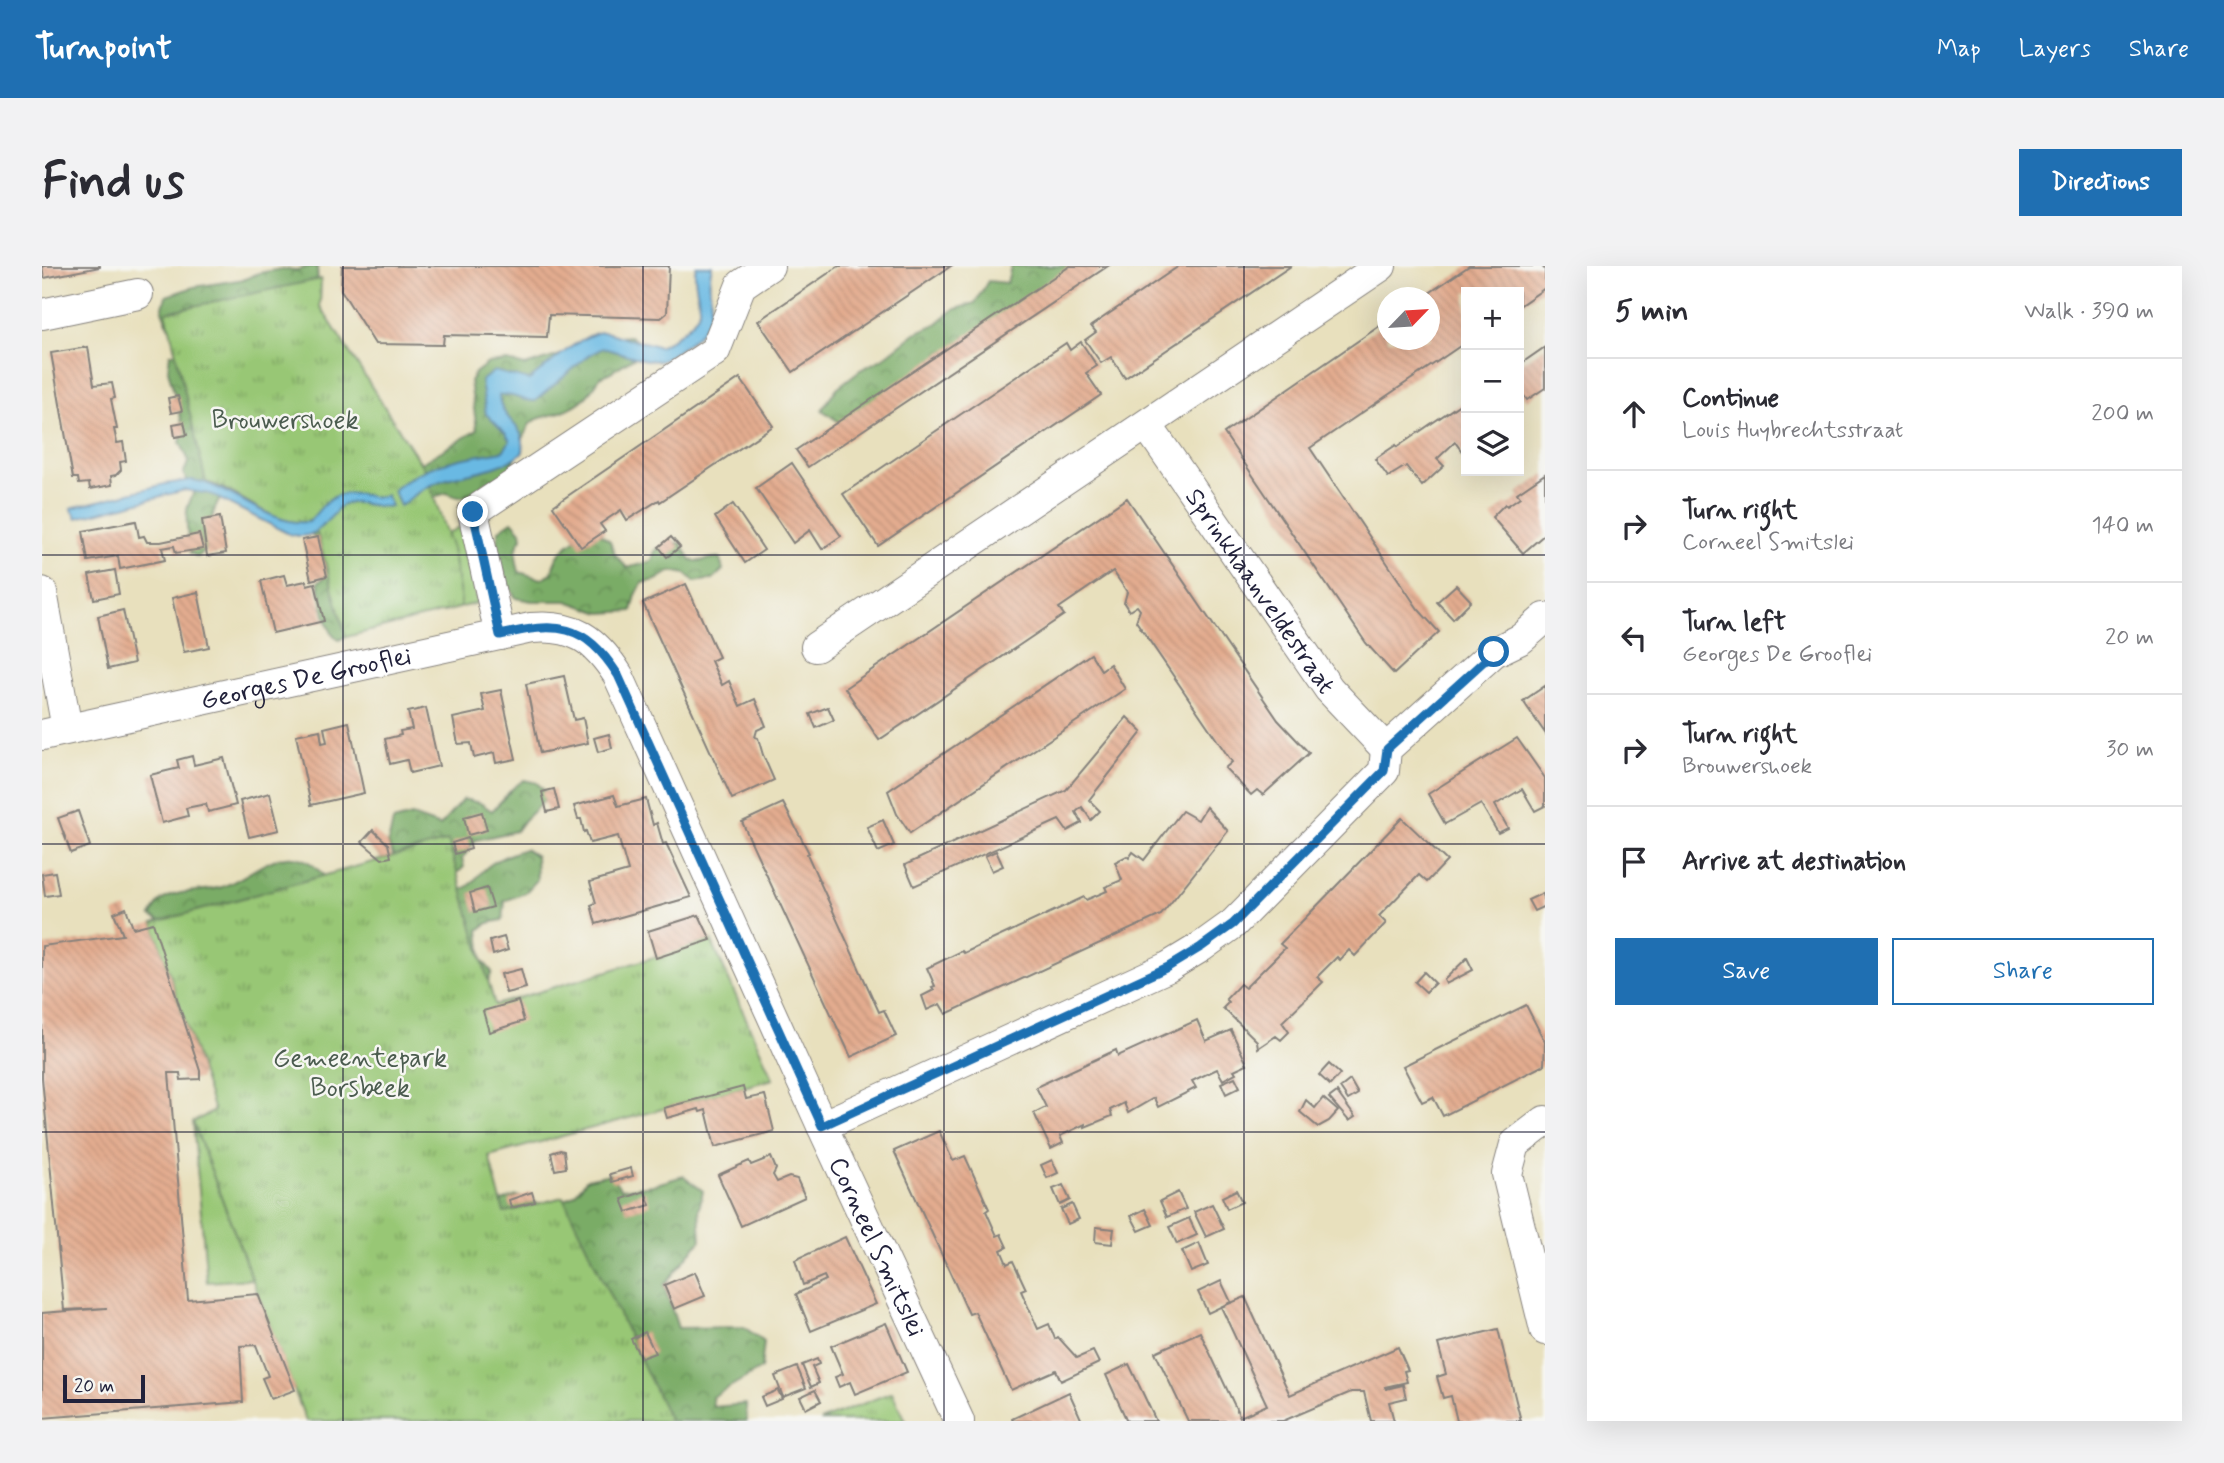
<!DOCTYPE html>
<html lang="en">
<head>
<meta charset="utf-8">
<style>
	:root { --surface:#fff; --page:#f2f2f3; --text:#2b2b33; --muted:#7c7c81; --line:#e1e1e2; --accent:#1f6fb2 }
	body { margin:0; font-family:Mynerve,sans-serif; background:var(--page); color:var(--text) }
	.controls { position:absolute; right:21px; top:21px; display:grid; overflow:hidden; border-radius:0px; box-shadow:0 7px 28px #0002 }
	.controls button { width:63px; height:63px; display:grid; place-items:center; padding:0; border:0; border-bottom:2px solid var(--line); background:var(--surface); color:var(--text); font:35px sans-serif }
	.compass { position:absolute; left:1335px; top:21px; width:63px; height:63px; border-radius:50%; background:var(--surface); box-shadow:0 7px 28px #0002; rotate:65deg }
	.scale { position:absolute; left:21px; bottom:18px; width:82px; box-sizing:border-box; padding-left:7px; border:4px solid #22223b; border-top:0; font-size:19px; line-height:24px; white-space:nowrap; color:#22223b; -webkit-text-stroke:5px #f6f6f2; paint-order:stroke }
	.stop { position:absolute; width:21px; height:21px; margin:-16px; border:5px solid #1f6fb2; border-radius:50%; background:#fff }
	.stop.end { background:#1f6fb2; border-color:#fff; box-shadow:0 2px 7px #0008 }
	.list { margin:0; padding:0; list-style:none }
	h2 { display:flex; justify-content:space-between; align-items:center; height:91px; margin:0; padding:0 28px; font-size:30px }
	h2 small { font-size:23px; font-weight:400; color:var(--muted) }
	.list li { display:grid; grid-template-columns:46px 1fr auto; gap:21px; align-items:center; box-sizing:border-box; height:112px; padding:0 28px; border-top:2px solid var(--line) }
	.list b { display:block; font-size:26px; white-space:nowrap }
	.list p { margin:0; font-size:23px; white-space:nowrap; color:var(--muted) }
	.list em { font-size:23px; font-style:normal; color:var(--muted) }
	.actions { display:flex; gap:14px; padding:21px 28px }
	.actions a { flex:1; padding:16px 0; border:2px solid var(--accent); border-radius:0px; text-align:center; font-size:24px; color:var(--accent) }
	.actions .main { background:var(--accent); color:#fff }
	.icon { flex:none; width:38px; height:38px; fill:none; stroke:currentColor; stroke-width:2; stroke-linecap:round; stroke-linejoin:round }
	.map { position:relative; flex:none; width:1503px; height:1155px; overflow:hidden; border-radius:0px }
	header { display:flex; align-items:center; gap:42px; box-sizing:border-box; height:98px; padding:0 35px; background:var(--accent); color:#fff }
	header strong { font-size:33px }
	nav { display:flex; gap:38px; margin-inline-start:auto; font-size:24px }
	.intro { display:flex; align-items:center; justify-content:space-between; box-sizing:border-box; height:168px; padding:0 42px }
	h1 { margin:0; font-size:49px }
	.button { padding:18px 32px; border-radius:0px; background:var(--accent); color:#fff; font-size:24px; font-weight:700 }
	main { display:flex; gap:42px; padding:0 42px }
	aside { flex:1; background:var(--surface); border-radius:0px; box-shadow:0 7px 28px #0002 }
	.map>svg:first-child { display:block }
	.grass { fill:#98c775; stroke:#5d7458; stroke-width:2 }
	.forest { fill:url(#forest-crowns); stroke:#4e6750; stroke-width:2 }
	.park { fill:url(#park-tufts); stroke:#5d7458; stroke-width:2 }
	.water { fill:#69b9e3; stroke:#466e8f; stroke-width:2 }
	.building { fill:url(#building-back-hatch) }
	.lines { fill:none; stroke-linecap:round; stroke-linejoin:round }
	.street-casing { stroke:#85817c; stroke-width:32 }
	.street { stroke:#fff; stroke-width:30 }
	.route { stroke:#1f6fb2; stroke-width:9 }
	.grid { fill:none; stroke:#22223b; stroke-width:2; stroke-opacity:0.55 }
	.labels { text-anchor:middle; stroke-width:5; stroke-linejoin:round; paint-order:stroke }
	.park-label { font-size:26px; fill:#4b5c4f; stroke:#f6f6f2 }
	.street-label { font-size:26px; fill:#22223b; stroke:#f6f6f2 }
</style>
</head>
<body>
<header>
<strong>Turnpoint</strong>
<nav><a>Map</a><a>Layers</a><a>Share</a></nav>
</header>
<div class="intro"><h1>Find us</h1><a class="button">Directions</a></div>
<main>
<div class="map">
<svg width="1503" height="1155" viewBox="0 0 1503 1155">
	<defs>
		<pattern id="forest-crowns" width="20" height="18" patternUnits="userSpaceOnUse" patternTransform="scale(1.75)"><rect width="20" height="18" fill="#7aac66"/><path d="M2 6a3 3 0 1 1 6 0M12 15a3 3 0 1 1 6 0" fill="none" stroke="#648c55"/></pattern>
		<pattern id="park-tufts" width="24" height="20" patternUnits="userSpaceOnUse" patternTransform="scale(1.75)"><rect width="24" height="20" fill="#98c775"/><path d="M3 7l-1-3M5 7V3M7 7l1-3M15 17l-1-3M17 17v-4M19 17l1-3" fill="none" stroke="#7ca161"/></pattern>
		<pattern id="building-back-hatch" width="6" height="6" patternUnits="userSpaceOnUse" patternTransform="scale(1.75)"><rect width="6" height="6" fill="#e3ac8f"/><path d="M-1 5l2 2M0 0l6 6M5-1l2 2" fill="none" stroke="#c2947c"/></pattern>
	</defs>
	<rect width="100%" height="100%" fill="#f6f6f2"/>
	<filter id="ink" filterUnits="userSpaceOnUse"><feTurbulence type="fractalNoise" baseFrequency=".0143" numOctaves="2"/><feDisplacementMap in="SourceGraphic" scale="14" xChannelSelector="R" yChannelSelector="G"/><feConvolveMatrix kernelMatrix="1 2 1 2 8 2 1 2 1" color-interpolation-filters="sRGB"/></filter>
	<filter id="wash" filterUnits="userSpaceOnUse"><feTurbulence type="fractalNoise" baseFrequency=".00686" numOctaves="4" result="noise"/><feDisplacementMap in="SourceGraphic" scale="28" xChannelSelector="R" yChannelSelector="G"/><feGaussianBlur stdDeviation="1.57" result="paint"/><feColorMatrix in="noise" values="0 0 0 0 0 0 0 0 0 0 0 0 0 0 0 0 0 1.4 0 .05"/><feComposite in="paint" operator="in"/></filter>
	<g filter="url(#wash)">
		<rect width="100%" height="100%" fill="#e8e0bd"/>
		<g class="grass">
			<polygon points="417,261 435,337 404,345 395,274"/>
			<polygon points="151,856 210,1013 165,1016"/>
		</g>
		<g class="forest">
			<path d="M268,0h7l2,42 102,155 56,-33 -7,-49 5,-8 13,-10 19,-2 18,5 54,-17 19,-10 32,-3 10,8 -1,11c-15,7 -23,16 -39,22 -11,22 -25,31 -49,38 -7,2 -14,3 -20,8 -8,7 -12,36 -23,48 -6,7 -16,7 -24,12 -13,10 -19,20 -37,10l-14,4 -76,135 -18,8c-15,-9 -16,-41 -21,-58l6,-4 -7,-37 -5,-7 -15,1 -68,-47c-17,19 -19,28 -16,54l-15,15 -8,-4c-2,-7 -5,-40 -2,-47 2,-6 5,-10 6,-17l-11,-15 6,-13 -9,-19 4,-12 -16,-60 2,-16 10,-2 5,-17 -16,-7 -7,-18 4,-14 28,-9 51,-8 14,-6 22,-4 17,1z"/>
			<polygon points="969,0 1043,0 803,160 780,144 795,122 818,104 840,93 873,67 894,58 911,44 933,37 946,15 965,17"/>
			<path d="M470,255l9,10 1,7c-9,10 -6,22 -3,34l22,7 11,-6c3,-24 22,-33 42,-44l16,12 5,13 12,14 25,-7 3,-11 16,-7h10l10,17c11,4 18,-4 29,-2l3,12 -10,9 -18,3 -9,-8 -15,-3 -15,9 -14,3 -6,12 -4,16 -31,2 -34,-12h-35l-16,-3 -8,-13 -12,-39 3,-16z"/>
			<path d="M482,514l13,3 12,13 -25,24 -8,11 -40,9 -14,19 2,8 -16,15 7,9c20,-4 16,-10 30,-22 11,-10 25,-15 40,-20l11,7 1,24 -12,13 -20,8 -2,19 -15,3 -9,7 3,30 10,12 -9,21 -3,215 37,-12 33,11 24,-12 13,-16 23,-5 11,15 32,-4 30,-9 20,15 -4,18 2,31 -37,45 14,43 66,-1 20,15 -3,27 -49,28 1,10 33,-3 1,17h-205l-368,-493 -23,-12c3,-4 5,-11 9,-14 12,-12 45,-10 62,-15 21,-7 43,-28 64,-30 20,-2 33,12 44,26l82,13 -24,-52 5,-23 19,-5 28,10 23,-27 17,4 12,8 21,-23z"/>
		</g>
		<g class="park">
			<path d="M279,13l-1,27 104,163 28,80 9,52 -1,7 -114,29 -29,-104 -8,-10c-41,2 -67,-32 -103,-41l-40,-170z"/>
			<polygon points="406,575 453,739 669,674 731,813 447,890 462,947 521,931 628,1155 264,1155 151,856 172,845 111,657"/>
			<polygon points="850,1126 863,1155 778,1155"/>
		</g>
		<g class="water">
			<path d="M654,0h16c-4,14 -2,25 -1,39 0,28 -29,43 -50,56l-15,-1 -43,-12 -14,7 -54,46c-16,0 -22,-8 -36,-6 2,29 28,27 24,57 -29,23 -60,18 -92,33 -11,5 -21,14 -31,21l-7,-16c33,-28 69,-32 110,-39l7,-10 -5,-8 -19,-19 -5,-33 13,-10 35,9c18,-13 51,-45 72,-48 10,-1 17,5 26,7 12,2 21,3 32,8 11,-6 38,-24 40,-37 1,-15 -7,-29 -3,-44z"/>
			<path d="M150,214c41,6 75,46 117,42 18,-22 25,-33 56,-27 8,2 13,4 21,0l5,11c-14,4 -35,-8 -49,-1 -3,2 -5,5 -7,8 -16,16 -23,28 -46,21l-79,-40 -25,-4 -108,28 -6,-10 94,-24z"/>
		</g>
		<g id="blocks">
			<g class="building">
				<polygon points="0,0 58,0 58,1 2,12"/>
				<polygon points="300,0 627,0 625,47 619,52 507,49 505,71 402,69 401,79 333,78 299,24"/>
				<polygon points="797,0 909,0 751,106 716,55"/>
				<polygon points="1028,0 1066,0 766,201 754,184"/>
				<polygon points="1137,0 1249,0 1083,112 1069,91 1059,97 1043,74 1054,66 1049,60"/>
				<polygon points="1427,0 1500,0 1503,4 1503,22 1477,40 1477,26 1424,26 1424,76 1268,182 1376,343 1397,366 1352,408 1324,377 1182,167 1345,55 1345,74 1388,74 1388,32 1380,32"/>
				<polygon points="1039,76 1055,100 1044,107 1059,129 836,280 801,228 1024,77 1028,84"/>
				<polygon points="46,81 52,119 70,117 73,132 69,133 75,163 72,163 75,177 81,176 84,195 78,196 79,204 74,209 69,210 70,219 48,223 47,217 37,218 36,212 31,212 9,87"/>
				<polygon points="1503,81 1503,122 1485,134 1480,127 1477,129 1477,99"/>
				<polygon points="698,112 731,160 618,236 617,234 585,254 579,244 558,258 563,265 539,281 511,240"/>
				<polygon points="136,130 140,145 129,147 126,132"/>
				<polygon points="1424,134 1424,191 1413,176 1395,193 1402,200 1380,220 1364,200 1346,211 1333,193 1354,179 1355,181"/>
				<polygon points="142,156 145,169 133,171 131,158"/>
				<polygon points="750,197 799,270 780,283 768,264 751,277 714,222"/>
				<polygon points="1503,208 1503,268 1481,287 1450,251 1463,238 1465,240 1478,231 1475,227"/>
				<polygon points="1085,232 1236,454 1267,487 1221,529 1215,524 1209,529 1183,502 1190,496 1094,355 1098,344 1095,340 1087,345 1082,337 1085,326 1071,305 1017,342 1022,349 837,474 803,422"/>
				<polygon points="691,238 722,284 703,297 673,251"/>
				<polygon points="178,251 184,287 165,290 160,254"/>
				<polygon points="94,255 97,271 102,270 105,276 119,276 157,268 161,283 134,287 132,280 120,282 123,294 78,303 76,290 46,295 41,265"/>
				<polygon points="276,271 285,310 269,314 260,274"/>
				<polygon points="629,271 638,281 625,291 617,281"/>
				<polygon points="73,304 77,328 52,333 47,309"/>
				<polygon points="242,309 245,319 264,315 265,319 273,317 282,355 231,367 219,315"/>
				<polygon points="644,318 677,391 669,395 680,419 687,415 698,440 713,433 724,460 715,464 713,471 716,472 721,489 732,514 690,533 601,337"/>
				<polygon points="1414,319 1429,335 1411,353 1395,336"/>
				<polygon points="156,326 167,381 142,386 130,332"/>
				<polygon points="81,344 92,397 66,403 56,350"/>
				<polygon points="1049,388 1059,404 1068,398 1083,423 868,567 855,548 846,525"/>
				<polygon points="522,410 532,454 541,452 546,477 498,487 484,418"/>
				<polygon points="1503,420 1503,467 1481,435"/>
				<polygon points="459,424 474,493 454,497 452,487 432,492 429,477 416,478 411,452 443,445 439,428"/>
				<polygon points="786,441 792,454 774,462 768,448"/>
				<polygon points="384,442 397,500 368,507 365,494 348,498 343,473 359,469 358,465 370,463 366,446"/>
				<polygon points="1085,451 1100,466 1047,534 1058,545 1049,554 1040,541 1034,546 1040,557 1025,565 1017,554 872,620 863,599 1024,524"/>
				<polygon points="307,456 322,527 269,539 254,469 278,464 280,477 285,476 282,462"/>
				<polygon points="567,468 570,482 556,486 552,472"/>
				<polygon points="1475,472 1503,512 1503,540 1493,545 1480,523 1453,539 1466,562 1456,567 1439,538 1403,558 1386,528"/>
				<polygon points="150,490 152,499 182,492 194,539 166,546 164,538 144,542 146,550 120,557 108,509 137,502 135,494"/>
				<polygon points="512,523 517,543 505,546 500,526"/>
				<polygon points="228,527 237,564 207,571 198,535"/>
				<polygon points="572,529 576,540 604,533 611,559 615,557 621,578 624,577 649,631 554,658 549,639 554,637 548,616 586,605 576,570 548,577 544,565 542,566 539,553 536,553 532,540"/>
				<polygon points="741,537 767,587 765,588 837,746 842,744 854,770 809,791 700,556"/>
				<polygon points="1164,541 1186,565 1119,649 904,748 898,738 885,744 880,730 892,724 890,721 893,720 885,702 920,685 922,687 1042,631 1044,634 1065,625 1063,621 1080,614 1073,596 1085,590 1087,592 1091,586 1102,594 1140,545 1156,554"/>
				<polygon points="36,545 48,580 29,587 16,552"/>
				<polygon points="440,546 445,564 426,569 422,551"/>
				<polygon points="1360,552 1405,595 1385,616 1377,609 1337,650 1344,657 1313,690 1307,684 1298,694 1295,691 1275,711 1281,716 1240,756 1247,766 1239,774 1234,770 1216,782 1215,775 1181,742 1187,736 1184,733 1198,718 1203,722 1243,682 1238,678"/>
				<polygon points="841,554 852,579 836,586 825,561"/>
				<polygon points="331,564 346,578 349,591 340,593 320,576"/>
				<polygon points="426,572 429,583 413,588 410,577"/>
				<polygon points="954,585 961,600 950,605 943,590"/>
				<polygon points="13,606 17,628 3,630 0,608"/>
				<polygon points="445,622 451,641 433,646 428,627"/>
				<polygon points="1501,627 1503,640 1492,645 1486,634"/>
				<polygon points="84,642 91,662 111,657 158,805 158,813 139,814 138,807 127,807 146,1034 216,1028 253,1124 229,1133 220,1112 226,1110 214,1079 198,1080 201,1136 0,1152 0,1047 65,1042 22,1044 0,812 0,680 81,669 72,647"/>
				<polygon points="657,649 669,674 614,692 606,665"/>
				<polygon points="462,671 466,684 451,689 448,675"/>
				<polygon points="1425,692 1431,704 1404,718 1402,714"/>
				<polygon points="479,703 484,722 464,727 459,708"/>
				<polygon points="1382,706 1393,717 1384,726 1373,716"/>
				<polygon points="476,735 482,755 447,766 441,745"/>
				<polygon points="1484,739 1503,776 1502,799 1401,850 1391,831 1380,836 1361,800"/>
				<polygon points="1155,754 1164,775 1189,764 1205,798 1192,804 1194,807 1181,814 1175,803 1150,815 1154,822 1116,841 1112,832 1086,847 1082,837 1068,844 1070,850 1043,861 1043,858 1018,870 1021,877 1009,883 992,847 1004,841 994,821 1074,784 1076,790"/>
				<polygon points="1287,798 1298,808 1288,819 1277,809"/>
				<polygon points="1193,811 1198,821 1184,828 1179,817"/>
				<polygon points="1308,814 1316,828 1306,834 1298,822"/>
				<polygon points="701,821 704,833 723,829 732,865 673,881 664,844 658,846 657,843 625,852 622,842"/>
				<polygon points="1295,826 1313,851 1307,855 1287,832"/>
				<polygon points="1281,832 1296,845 1287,855 1276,861 1258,846 1264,834 1273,842"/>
				<polygon points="897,865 911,895 923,890 947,943 944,945 955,970 959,968 965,981 959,984 965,998 971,995 984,1023 979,1025 996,1063 1007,1058 1013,1073 1016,1071 1035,1092 1051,1085 1057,1097 1019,1115 1014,1104 969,1124 933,1046 927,1048 852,885"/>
				<polygon points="518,884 522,885 524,902 513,904 509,887"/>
				<polygon points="729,891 734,903 731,909 735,916 747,911 755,913 763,931 699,960 676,909 707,895 709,899"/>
				<polygon points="1010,894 1016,907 1005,912 999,899"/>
				<polygon points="589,902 591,910 570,916 568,908"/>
				<polygon points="1021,919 1028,934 1018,939 1011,923"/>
				<polygon points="1194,924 1200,936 1185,943 1180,931"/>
				<polygon points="603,925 608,939 585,946 580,933"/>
				<polygon points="490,926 493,936 469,942 467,934"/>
				<polygon points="1136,926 1144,943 1125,951 1118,935"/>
				<polygon points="1030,938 1037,953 1026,958 1019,943"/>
				<polygon points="1170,938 1182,963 1164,971 1152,946"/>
				<polygon points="1103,943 1111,959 1097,965 1089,950"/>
				<polygon points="1147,952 1155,969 1135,978 1127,961"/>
				<polygon points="1054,961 1072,963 1070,978 1053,976"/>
				<polygon points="803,971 834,1038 769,1065 754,1028 784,1014 782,1010 761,1019 753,994"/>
				<polygon points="1157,977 1166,999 1149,1006 1140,985"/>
				<polygon points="653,1006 663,1030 632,1043 622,1019"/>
				<polygon points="1179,1015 1189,1036 1166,1047 1156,1026"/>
				<polygon points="1203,1031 1248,1129 1356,1081 1366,1104 1362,1105 1365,1116 1343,1121 1344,1123 1361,1119 1364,1132 1347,1136 1352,1155 1329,1155 1322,1126 1309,1126 1241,1155 1146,1155 1113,1086 1158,1066 1198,1151 1225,1139 1179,1041"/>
				<polygon points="844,1057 865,1106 813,1128 808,1116 797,1121 793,1111 801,1108 789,1080"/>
				<polygon points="1456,1063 1479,1155 1415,1155 1409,1130 1401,1132 1395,1111 1404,1108 1396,1078"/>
				<polygon points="603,1066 613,1087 599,1092 589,1073"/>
				<polygon points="775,1093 777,1098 770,1101 777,1117 769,1121 760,1099"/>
				<polygon points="1087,1098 1114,1155 1085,1155 1064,1109"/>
				<polygon points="755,1101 764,1122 741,1131 733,1110"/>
				<polygon points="736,1124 740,1133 723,1140 719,1131"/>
				<polygon points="773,1124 779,1135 764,1143 758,1131"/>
				<polygon points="1027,1126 1040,1155 971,1155 970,1153"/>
			</g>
		</g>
	</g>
	<g filter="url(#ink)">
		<use href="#blocks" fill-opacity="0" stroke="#85817c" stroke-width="2"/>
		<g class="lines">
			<g class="street-casing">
				<g id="street">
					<polyline points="0,48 96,28"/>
					<path id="s1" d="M1105,159l182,264 57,60"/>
					<polyline points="0,326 25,463"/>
					<polyline points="458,369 431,246 673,85 699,19 727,0"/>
					<polyline points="774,381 1339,0"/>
					<path id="s2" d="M0,469l489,-107c43,-4 64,11 87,47l204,451 137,295"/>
					<polyline points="1503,855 1473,878 1465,908 1503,1064"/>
					<polyline points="780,860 1126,701 1159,681 1191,658 1342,505 1344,483 1452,386 1479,373 1503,352"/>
				</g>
			</g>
			<use href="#street" class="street"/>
		</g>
	</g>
	<g class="lines" filter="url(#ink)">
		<path class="route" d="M431,246l27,123c57,-13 84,-13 118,40l204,451 346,-159 33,-20 32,-23 151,-153 3,-22 107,-97"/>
	</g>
	<path class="grid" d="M301,0v1155M601,0v1155M902,0v1155M1202,0v1155M0,289h1503M0,578h1503M0,866h1503"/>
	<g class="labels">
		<g class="park-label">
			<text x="243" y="162">Brouwershoek</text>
			<text x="318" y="800">Gemeentepark<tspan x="318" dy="30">Borsbeek</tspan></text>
		</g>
		<g class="street-label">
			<text dy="9" stroke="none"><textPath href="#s1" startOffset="201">Sprinkhaanveldestraat</textPath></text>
			<text dy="9" stroke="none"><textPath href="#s2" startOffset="270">Georges De Grooflei</textPath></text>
			<text dy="9" stroke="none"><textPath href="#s2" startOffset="1234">Corneel Smitslei</textPath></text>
		</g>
	</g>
</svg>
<div class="controls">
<button>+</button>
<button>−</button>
<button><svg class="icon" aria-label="layers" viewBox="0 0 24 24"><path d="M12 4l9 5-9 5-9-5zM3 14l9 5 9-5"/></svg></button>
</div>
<svg class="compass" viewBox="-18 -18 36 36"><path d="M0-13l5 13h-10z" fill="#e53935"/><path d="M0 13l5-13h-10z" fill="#7c7c81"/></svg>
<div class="scale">20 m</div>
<div class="stop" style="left:1452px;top:386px"></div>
<div class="stop end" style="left:431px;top:246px"></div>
</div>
<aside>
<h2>5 min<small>Walk · 390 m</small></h2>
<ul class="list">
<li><svg class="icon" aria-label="ahead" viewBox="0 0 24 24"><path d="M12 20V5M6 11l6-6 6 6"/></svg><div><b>Continue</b><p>Louis Huybrechtsstraat</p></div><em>200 m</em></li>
<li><svg class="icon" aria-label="right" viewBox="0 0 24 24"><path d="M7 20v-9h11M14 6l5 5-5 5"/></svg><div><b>Turn right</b><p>Corneel Smitslei</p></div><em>140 m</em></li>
<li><svg class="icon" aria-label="left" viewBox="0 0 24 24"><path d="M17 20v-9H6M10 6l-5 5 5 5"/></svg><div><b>Turn left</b><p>Georges De Grooflei</p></div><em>20 m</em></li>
<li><svg class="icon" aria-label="right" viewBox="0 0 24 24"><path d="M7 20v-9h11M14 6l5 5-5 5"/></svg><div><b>Turn right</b><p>Brouwershoek</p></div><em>30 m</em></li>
<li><svg class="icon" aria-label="arrive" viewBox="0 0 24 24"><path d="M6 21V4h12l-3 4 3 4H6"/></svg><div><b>Arrive at destination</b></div></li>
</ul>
<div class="actions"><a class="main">Save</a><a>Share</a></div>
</aside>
</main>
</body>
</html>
